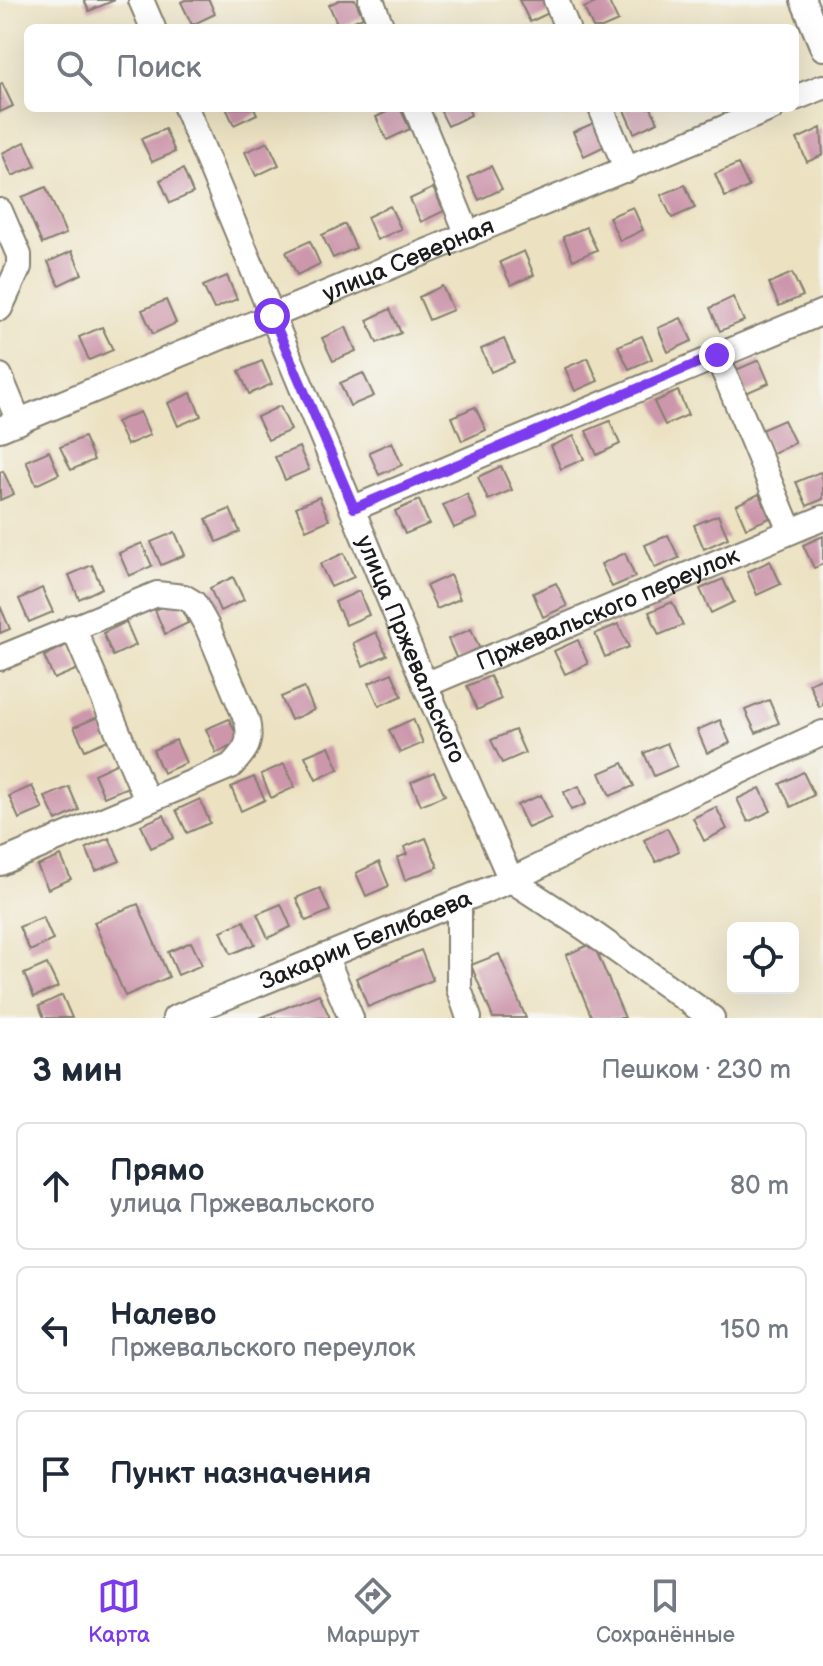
<!DOCTYPE html>
<html lang="ru">
<head>
<meta charset="utf-8">
<style>
	:root { --surface:#fff; --page:#f2f2f3; --text:#1f2937; --muted:#747a83; --line:#e0e1e3; --accent:#7c3aed }
	body { margin:0; font-family:"Balsamiq Sans",sans-serif; background:var(--page); color:var(--text) }
	.controls { position:absolute; right:24px; bottom:24px; display:grid; overflow:hidden; border-radius:12px; box-shadow:0 8px 32px #0002 }
	.controls button { width:72px; height:72px; display:grid; place-items:center; padding:0; border:0; border-bottom:2px solid var(--line); background:var(--surface); color:var(--text); font:40px sans-serif }
	.stop { position:absolute; width:24px; height:24px; margin:-18px; border:6px solid #7c3aed; border-radius:50%; background:#fff }
	.stop.end { background:#7c3aed; border-color:#fff; box-shadow:0 2px 8px #0008 }
	.list { margin:0; padding:0; list-style:none }
	h2 { display:flex; justify-content:space-between; align-items:center; height:104px; margin:0; padding:0 32px; font-size:34px }
	h2 small { font-size:26px; font-weight:400; color:var(--muted) }
	.list li { display:grid; grid-template-columns:52px 1fr auto; gap:24px; align-items:center; box-sizing:border-box; height:128px; margin:0 16px 16px; padding:0 16px; border:2px solid var(--line); border-radius:12px }
	.list b { display:block; font-size:30px; white-space:nowrap }
	.list p { margin:0; font-size:26px; white-space:nowrap; color:var(--muted) }
	.list em { font-size:26px; font-style:normal; color:var(--muted) }
	.icon { flex:none; width:44px; height:44px; fill:none; stroke:currentColor; stroke-width:2; stroke-linecap:round; stroke-linejoin:round }
	.map { position:relative; flex:none; width:823px; height:1018px; overflow:hidden }
	.search { position:absolute; background:var(--surface); box-shadow:0 8px 32px #0002; left:24px; right:24px; top:24px; height:88px; display:flex; align-items:center; gap:20px; box-sizing:border-box; padding:0 28px; border-radius:12px; color:var(--muted); font-size:30px }
	.sheet { height:536px; background:var(--surface) }
	nav { display:flex; justify-content:space-around; align-items:center; box-sizing:border-box; height:112px; border-top:2px solid var(--line); background:var(--surface); font-size:22px; color:var(--muted) }
	nav a { display:grid; justify-items:center; gap:4px }
	nav .on { color:var(--accent) }
	.map>svg:first-child { display:block }
	.building { fill:#cc96ab }
	.lines { fill:none; stroke-linecap:round; stroke-linejoin:round }
	.minor-casing { stroke:#847f6f; stroke-width:28 }
	.minor { stroke:#fff; stroke-width:24 }
	.route { stroke:#7c3aed; stroke-width:10 }
	.labels { text-anchor:middle; stroke-width:7; stroke-linejoin:round; paint-order:stroke }
	.street-label { font-size:24px; fill:#1c1c1c; stroke:#f6f6f2 }
</style>
</head>
<body>
<div class="map">
<svg width="823" height="1018" viewBox="0 0 823 1018">
	<rect width="100%" height="100%" fill="#f6f6f2"/>
	<filter id="ink" filterUnits="userSpaceOnUse"><feTurbulence type="fractalNoise" baseFrequency=".0125" numOctaves="2"/><feDisplacementMap in="SourceGraphic" scale="16" xChannelSelector="R" yChannelSelector="G"/><feConvolveMatrix kernelMatrix="1 2 1 2 8 2 1 2 1" color-interpolation-filters="sRGB"/></filter>
	<filter id="wash" filterUnits="userSpaceOnUse"><feTurbulence type="fractalNoise" baseFrequency=".006" numOctaves="4" result="noise"/><feDisplacementMap in="SourceGraphic" scale="32" xChannelSelector="R" yChannelSelector="G"/><feGaussianBlur stdDeviation="1.8" result="paint"/><feColorMatrix in="noise" values="0 0 0 0 0 0 0 0 0 0 0 0 0 0 0 0 0 1.4 0 .05"/><feComposite in="paint" operator="in"/></filter>
	<g filter="url(#wash)">
		<rect width="100%" height="100%" fill="#ece2c2"/>
		<g id="blocks">
			<g class="building">
				<polygon points="84,0 115,0 89,11"/>
				<polygon points="185,0 209,0 215,14 192,25 181,2"/>
				<polygon points="339,0 355,0 363,17 339,28 329,5"/>
				<polygon points="519,0 548,0 553,11 530,22"/>
				<polygon points="602,0 608,0 618,21 602,28 593,28 584,8"/>
				<polygon points="2,83 13,106 0,112 0,84"/>
				<polygon points="226,108 254,108 257,114 234,125"/>
				<polygon points="395,108 400,108 410,129 387,140 376,117"/>
				<polygon points="439,108 468,108 471,115 448,126"/>
				<polygon points="627,108 651,108 658,122 634,133 624,110"/>
				<polygon points="596,122 607,145 584,156 573,132"/>
				<polygon points="821,128 823,155 807,162 797,139"/>
				<polygon points="165,129 175,152 152,162 141,139"/>
				<polygon points="25,142 36,166 12,176 2,153"/>
				<polygon points="268,142 279,165 256,176 245,152"/>
				<polygon points="738,164 749,187 725,197 715,174"/>
				<polygon points="491,166 502,189 479,200 468,177"/>
				<polygon points="183,169 193,193 170,203 160,180"/>
				<polygon points="685,185 695,208 672,218 661,195"/>
				<polygon points="46,187 66,234 42,244 22,197"/>
				<polygon points="433,188 444,211 421,222 410,199"/>
				<polygon points="390,206 401,229 377,240 367,217"/>
				<polygon points="633,207 643,230 620,241 609,217"/>
				<polygon points="345,224 356,248 333,258 322,235"/>
				<polygon points="586,227 597,250 573,260 563,237"/>
				<polygon points="310,241 320,264 297,275 286,252"/>
				<polygon points="72,251 82,274 59,285 48,262"/>
				<polygon points="524,251 534,275 511,285 500,262"/>
				<polygon points="792,273 803,296 779,306 769,283"/>
				<polygon points="227,276 237,299 214,309 203,286"/>
				<polygon points="442,286 453,310 429,320 419,297"/>
				<polygon points="733,297 744,321 720,331 710,308"/>
				<polygon points="166,300 176,323 153,334 142,310"/>
				<polygon points="390,309 401,333 377,343 367,320"/>
				<polygon points="681,318 692,341 668,352 658,328"/>
				<polygon points="102,327 113,350 89,360 79,337"/>
				<polygon points="346,327 356,351 333,361 322,338"/>
				<polygon points="642,336 652,359 629,369 618,346"/>
				<polygon points="504,339 514,362 491,372 481,349"/>
				<polygon points="588,358 598,381 575,391 565,368"/>
				<polygon points="759,360 769,383 746,393 736,370"/>
				<polygon points="262,361 272,384 249,394 239,371"/>
				<polygon points="363,373 374,396 350,406 340,383"/>
				<polygon points="678,391 688,415 665,425 654,402"/>
				<polygon points="191,393 201,416 178,426 168,403"/>
				<polygon points="280,406 291,430 268,440 257,417"/>
				<polygon points="475,407 486,430 462,441 452,417"/>
				<polygon points="140,412 150,435 127,445 116,422"/>
				<polygon points="784,420 795,443 771,454 761,430"/>
				<polygon points="610,421 620,444 597,455 586,431"/>
				<polygon points="574,436 584,459 561,469 551,446"/>
				<polygon points="84,437 94,460 71,470 60,447"/>
				<polygon points="392,442 402,465 379,475 369,452"/>
				<polygon points="299,447 309,470 285,480 275,457"/>
				<polygon points="49,451 59,474 36,485 26,461"/>
				<polygon points="501,466 512,490 488,500 478,477"/>
				<polygon points="3,471 14,494 0,500 0,472"/>
				<polygon points="820,472 823,480 823,499 807,506 796,482"/>
				<polygon points="467,494 477,518 454,528 443,505"/>
				<polygon points="759,494 770,518 746,528 736,505"/>
				<polygon points="319,497 329,520 306,530 296,507"/>
				<polygon points="419,500 429,524 405,534 395,511"/>
				<polygon points="230,509 240,532 217,542 206,519"/>
				<polygon points="718,515 728,538 704,549 694,525"/>
				<polygon points="175,532 185,555 161,565 151,542"/>
				<polygon points="668,535 679,558 655,568 645,545"/>
				<polygon points="823,536 823,564 814,568 803,545"/>
				<polygon points="142,543 152,566 129,576 119,553"/>
				<polygon points="344,553 354,577 331,587 320,564"/>
				<polygon points="625,553 635,577 612,587 601,564"/>
				<polygon points="770,561 781,584 757,595 747,572"/>
				<polygon points="92,565 102,588 79,599 69,575"/>
				<polygon points="450,575 460,599 437,609 426,586"/>
				<polygon points="233,577 244,600 220,611 210,588"/>
				<polygon points="723,579 734,602 711,613 700,589"/>
				<polygon points="556,583 567,606 543,617 533,593"/>
				<polygon points="42,588 53,612 29,622 19,599"/>
				<polygon points="359,591 369,615 346,625 335,602"/>
				<polygon points="178,600 188,623 165,634 155,610"/>
				<polygon points="672,602 683,625 659,635 649,612"/>
				<polygon points="0,606 10,629 0,633"/>
				<polygon points="126,622 136,645 113,656 103,633"/>
				<polygon points="618,624 629,647 605,657 595,634"/>
				<polygon points="471,629 481,652 458,662 448,639"/>
				<polygon points="376,632 387,655 363,666 353,643"/>
				<polygon points="578,640 588,664 565,674 554,651"/>
				<polygon points="67,645 78,669 54,679 44,656"/>
				<polygon points="392,673 402,696 379,706 369,683"/>
				<polygon points="490,676 501,699 477,710 467,686"/>
				<polygon points="823,677 823,705 819,707 809,683"/>
				<polygon points="304,687 314,710 291,720 281,697"/>
				<polygon points="769,700 779,723 756,733 745,710"/>
				<polygon points="98,717 108,740 85,750 74,727"/>
				<polygon points="229,719 240,742 216,753 206,729"/>
				<polygon points="413,719 423,743 400,753 389,730"/>
				<polygon points="720,720 730,743 707,753 697,730"/>
				<polygon points="515,730 525,753 502,763 491,740"/>
				<polygon points="176,740 186,763 163,773 153,750"/>
				<polygon points="667,743 677,766 654,776 644,753"/>
				<polygon points="329,746 339,769 316,780 305,756"/>
				<polygon points="118,763 128,787 104,797 94,774"/>
				<polygon points="623,763 634,786 610,796 600,773"/>
				<polygon points="284,764 295,787 271,798 261,774"/>
				<polygon points="434,772 445,795 421,805 411,782"/>
				<polygon points="803,772 814,795 791,807 780,784"/>
				<polygon points="254,777 265,800 241,811 231,787"/>
				<polygon points="32,786 43,809 19,819 9,796"/>
				<polygon points="579,786 586,804 571,810 564,792"/>
				<polygon points="69,787 79,810 56,821 45,797"/>
				<polygon points="760,788 771,811 748,822 737,799"/>
				<polygon points="541,795 551,818 528,828 517,805"/>
				<polygon points="200,799 210,823 187,833 176,810"/>
				<polygon points="716,807 727,829 704,841 693,818"/>
				<polygon points="164,815 174,838 151,848 141,825"/>
				<polygon points="667,828 679,851 656,862 644,840"/>
				<polygon points="109,838 120,861 96,871 86,848"/>
				<polygon points="426,838 438,867 405,880 397,858 407,854 404,847"/>
				<polygon points="61,856 71,879 48,889 37,866"/>
				<polygon points="379,862 389,886 366,896 356,873"/>
				<polygon points="320,888 330,911 306,921 296,898"/>
				<polygon points="138,904 169,977 125,996 94,922"/>
				<polygon points="281,904 291,927 268,938 257,914"/>
				<polygon points="43,917 53,940 30,951 19,927"/>
				<polygon points="244,921 255,944 231,954 221,931"/>
				<polygon points="191,942 202,965 178,975 168,952"/>
				<polygon points="593,943 625,1018 592,1018 566,955"/>
				<polygon points="421,950 433,980 368,1007 356,978"/>
				<polygon points="499,954 526,1018 493,1018 471,965"/>
				<polygon points="47,964 58,987 34,997 24,974"/>
				<polygon points="319,994 330,1018 260,1018"/>
				<polygon points="62,995 72,1018 44,1018 39,1006"/>
			</g>
		</g>
	</g>
	<g filter="url(#ink)">
		<use href="#blocks" fill-opacity="0" stroke="#847f6f" stroke-width="2"/>
		<g class="lines">
			<g class="minor-casing">
				<g id="minor">
					<polyline points="141,0 153,28"/>
					<polyline points="371,0 382,28"/>
					<polyline points="556,0 567,28"/>
					<polyline points="803,0 823,48"/>
					<polyline points="795,98 823,87"/>
					<path id="s1" d="M186,108l239,577 86,195"/>
					<polyline points="416,108 468,235"/>
					<polyline points="601,108 627,170"/>
					<polyline points="0,211 19,255 19,267 0,308"/>
					<polyline points="717,355 790,531"/>
					<polyline points="0,376 19,422"/>
					<path id="s2" d="M0,429l772,-321"/>
					<polyline points="354,508 823,312"/>
					<polyline points="73,627 147,800"/>
					<path d="M0,658l157,-64 27,3 10,6 14,25 39,93c5,22 -1,29 -16,45l-231,97"/>
					<path id="s3" d="M425,685l398,-167"/>
					<polyline points="511,880 585,928 712,1018"/>
					<polyline points="459,901 459,989 469,1018"/>
					<polyline points="325,956 351,1018"/>
					<path id="s4" d="M175,1018l336,-138 121,-59 191,-88"/>
				</g>
			</g>
			<use href="#minor" class="minor"/>
		</g>
	</g>
	<g class="lines" filter="url(#ink)">
		<polyline class="route" points="272,316 354,508 717,355"/>
	</g>
	<g class="labels">
		<g class="street-label">
			<text dy="8" stroke="none"><textPath href="#s2" startOffset="442">улица Северная</textPath></text>
			<text dy="8" stroke="none"><textPath href="#s3" startOffset="198">Пржевальского переулок</textPath></text>
			<text dy="8" stroke="none"><textPath href="#s1" startOffset="586">улица Пржевальского</textPath></text>
			<text dy="8" stroke="none"><textPath href="#s4" startOffset="206">Закарии Белибаева</textPath></text>
		</g>
	</g>
</svg>
<div class="controls">
<button><svg class="icon" aria-label="locate" viewBox="0 0 24 24"><circle cx="12" cy="12" r="6"/><path d="M12 2v4M12 18v4M2 12h4M18 12h4"/></svg></button>
</div>
<div class="stop" style="left:272px;top:316px"></div>
<div class="stop end" style="left:717px;top:355px"></div>
<div class="search"><svg class="icon" aria-label="search" viewBox="0 0 24 24"><circle cx="10" cy="10" r="6"/><path d="M15 15l6 6"/></svg>Поиск</div>
</div>
<section class="sheet">
<h2>3 мин<small>Пешком · 230 m</small></h2>
<ul class="list">
<li><svg class="icon" aria-label="ahead" viewBox="0 0 24 24"><path d="M12 20V5M6 11l6-6 6 6"/></svg><div><b>Прямо</b><p>улица Пржевальского</p></div><em>80 m</em></li>
<li><svg class="icon" aria-label="left" viewBox="0 0 24 24"><path d="M17 20v-9H6M10 6l-5 5 5 5"/></svg><div><b>Налево</b><p>Пржевальского переулок</p></div><em>150 m</em></li>
<li><svg class="icon" aria-label="arrive" viewBox="0 0 24 24"><path d="M6 21V4h12l-3 4 3 4H6"/></svg><div><b>Пункт назначения</b></div></li>
</ul>
</section>
<nav>
<a class="on"><svg class="icon" aria-label="map" viewBox="0 0 24 24"><path d="M3 6l6-2 6 2 6-2v14l-6 2-6-2-6 2zM9 4v14M15 6v14"/></svg>Карта</a>
<a><svg class="icon" aria-label="directions" viewBox="0 0 24 24"><path d="M12 3l9 9-9 9-9-9zM9 14v-3h6M13 9l2 2-2 2"/></svg>Маршрут</a>
<a><svg class="icon" aria-label="saved" viewBox="0 0 24 24"><path d="M7 4h10v16l-5-4-5 4z"/></svg>Сохранённые</a>
</nav>
</body>
</html>
